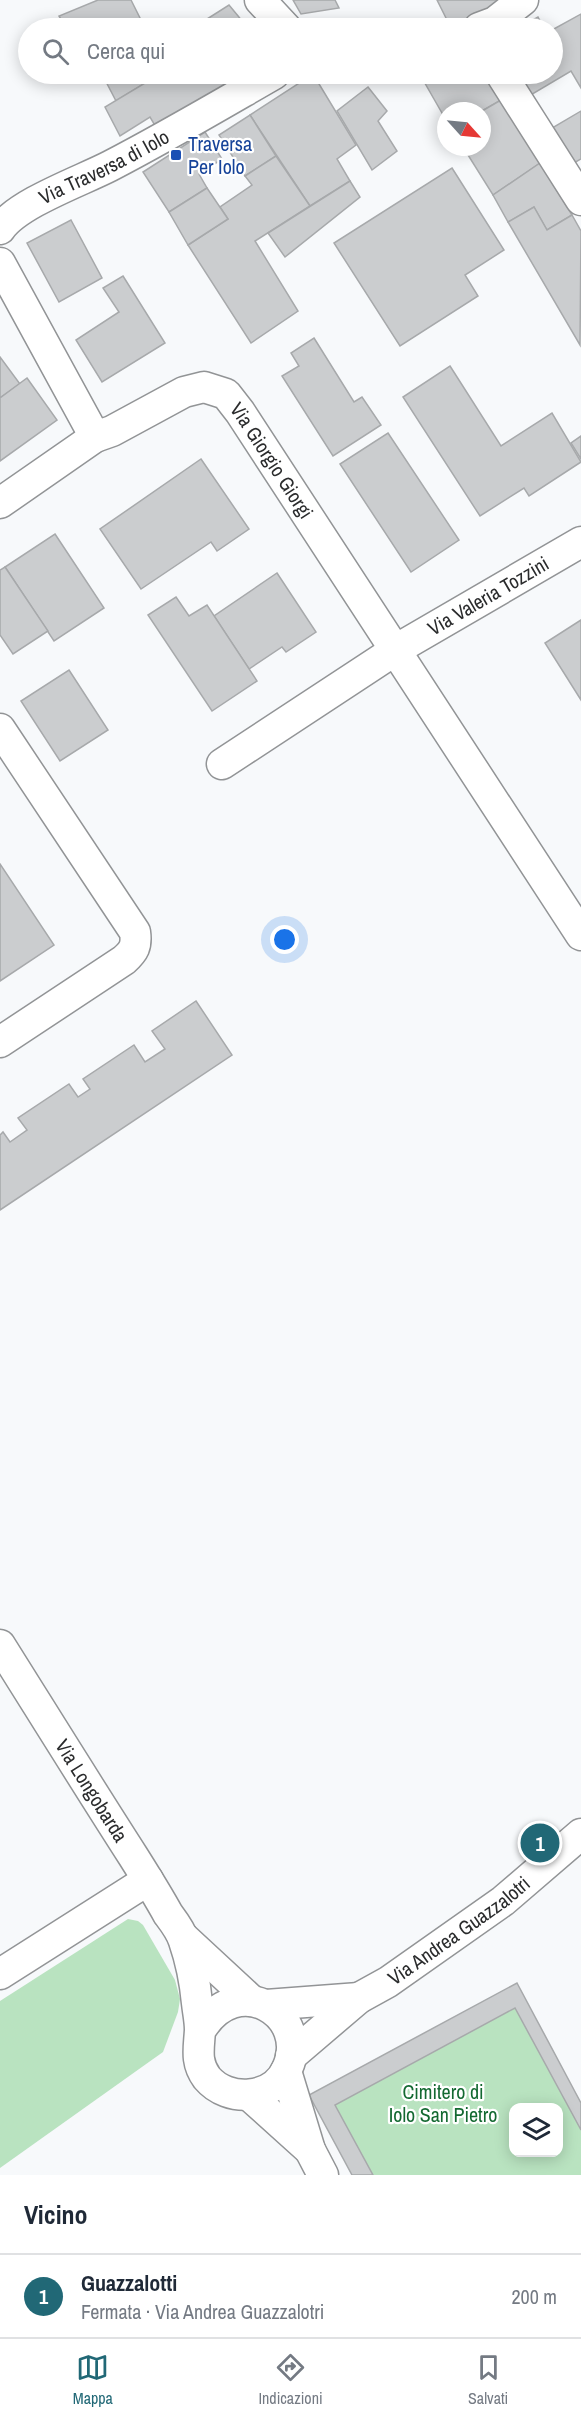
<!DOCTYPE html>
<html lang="it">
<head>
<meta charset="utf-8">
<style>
	:root { --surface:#fff; --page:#f6f6f7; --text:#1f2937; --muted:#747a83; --line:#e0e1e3; --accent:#216876 }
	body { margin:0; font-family:"Archivo Narrow",sans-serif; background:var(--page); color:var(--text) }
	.controls { position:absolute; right:18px; bottom:18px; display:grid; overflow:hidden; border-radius:12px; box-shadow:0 3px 15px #0003 }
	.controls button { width:54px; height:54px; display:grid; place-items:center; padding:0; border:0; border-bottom:2px solid var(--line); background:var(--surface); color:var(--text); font:30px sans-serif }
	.compass { position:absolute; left:437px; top:102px; width:54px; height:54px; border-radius:50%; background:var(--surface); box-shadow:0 3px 15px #0003; rotate:117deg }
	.you { position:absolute; left:285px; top:940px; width:21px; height:21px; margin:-15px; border:4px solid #fff; border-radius:50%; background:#1a73e8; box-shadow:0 0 0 9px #1a73e833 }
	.badge { display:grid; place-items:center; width:39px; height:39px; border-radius:50%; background:var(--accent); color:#fff; font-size:20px; font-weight:700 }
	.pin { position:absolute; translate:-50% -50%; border:3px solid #fff; box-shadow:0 2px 6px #0006 }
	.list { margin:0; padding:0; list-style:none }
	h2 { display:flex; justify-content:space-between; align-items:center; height:78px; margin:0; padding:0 24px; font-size:26px }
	h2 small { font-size:20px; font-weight:400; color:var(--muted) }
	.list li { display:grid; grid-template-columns:39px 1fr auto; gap:18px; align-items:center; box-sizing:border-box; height:84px; padding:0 24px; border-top:2px solid var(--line) }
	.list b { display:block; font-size:22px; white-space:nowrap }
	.list p { margin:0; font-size:20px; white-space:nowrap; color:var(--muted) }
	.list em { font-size:20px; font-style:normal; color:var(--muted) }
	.icon { flex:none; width:33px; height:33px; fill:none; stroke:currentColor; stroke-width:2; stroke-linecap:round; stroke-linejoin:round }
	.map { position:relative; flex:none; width:581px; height:2175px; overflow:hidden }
	.search { position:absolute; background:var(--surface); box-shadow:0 3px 15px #0003; left:18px; right:18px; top:18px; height:66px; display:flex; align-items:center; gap:15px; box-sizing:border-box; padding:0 21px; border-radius:33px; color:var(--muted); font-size:22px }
	.sheet { height:162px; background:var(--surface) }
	nav { display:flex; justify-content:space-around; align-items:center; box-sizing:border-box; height:84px; border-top:2px solid var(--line); background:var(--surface); font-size:16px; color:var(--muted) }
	nav a { display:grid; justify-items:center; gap:3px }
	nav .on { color:var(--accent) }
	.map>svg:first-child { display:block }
	.green { fill:#b9e3c0; fill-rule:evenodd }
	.building { fill:#cbcdcf; stroke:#a7a9ab; stroke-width:1.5 }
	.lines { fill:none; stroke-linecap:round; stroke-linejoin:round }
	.minor-casing { stroke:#929496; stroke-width:33 }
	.minor { stroke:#fff; stroke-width:30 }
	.transit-dot { fill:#1a4fb4; stroke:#fff; stroke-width:2 }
	.labels { text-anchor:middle; stroke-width:4.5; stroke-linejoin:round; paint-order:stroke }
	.transit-label { font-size:20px; fill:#164399; stroke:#fff; text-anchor:start }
	.street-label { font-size:20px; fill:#2b2c2d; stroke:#fff }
	.park-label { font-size:20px; fill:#136931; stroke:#fff }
</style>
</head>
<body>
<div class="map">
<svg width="581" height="2175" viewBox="0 0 581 2175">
	<rect width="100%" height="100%" fill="#f7f9fb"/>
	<g class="green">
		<polygon points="128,1919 138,1921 143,1925 175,1980 180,1999 178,2012 163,2052 0,2168 0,2001"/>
		<path d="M517,1983l64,120v72h-229l-43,-80zM514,2108h44v44h-44z"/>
	</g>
	<g class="building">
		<polygon points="98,0 131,0 145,28 66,28 59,16"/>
		<polygon points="293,0 335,0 339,8 301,14"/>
		<polygon points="437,0 507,0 484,15 454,28 451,28"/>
		<polygon points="229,5 248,28 213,28 207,19"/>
		<polygon points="581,14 581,88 571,71 524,99 509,74 552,74 552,30"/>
		<polygon points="538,17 544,28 518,28"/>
		<polygon points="102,74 160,74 116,101"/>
		<polygon points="160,74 257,74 160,134 150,117 120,136 105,107"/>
		<polygon points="313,74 356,145 337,159 350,181 310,206 250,115"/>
		<polygon points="430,74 485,74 501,100 482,111 446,111 446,120 422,78"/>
		<polygon points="368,87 387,111 378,121 397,151 372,170 337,111"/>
		<polygon points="501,100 540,163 493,195 463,147 482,147 482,111"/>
		<polygon points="581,111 581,159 567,167 547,131"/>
		<polygon points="250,115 276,156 245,176 219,135"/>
		<polygon points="205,132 222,159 199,174 207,188 169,212 143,172"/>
		<polygon points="276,156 310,206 255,241 298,311 251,343 188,245 228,219 220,207 252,185 245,176"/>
		<polygon points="540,163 572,215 547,230 534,207 508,222 493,195"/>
		<polygon points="452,168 504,250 465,275 478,296 400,346 334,243"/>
		<polygon points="350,181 360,197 285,257 268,233"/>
		<polygon points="207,188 228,219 188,245 169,212"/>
		<polygon points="534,207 547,230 572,215 581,231 580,345 508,222"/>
		<polygon points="71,220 102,278 59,302 27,243"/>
		<polygon points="123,276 165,343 102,382 76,340 119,312 103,288"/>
		<polygon points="314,338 354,402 362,397 381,425 333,456 282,376 299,366 291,353"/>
		<polygon points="0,357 20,384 0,398"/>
		<polygon points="450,366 501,446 552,413 581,462 529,496 524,488 480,516 403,397"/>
		<polygon points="27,378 57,420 0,461 0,398"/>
		<polygon points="388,433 459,540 411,572 340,464"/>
		<polygon points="581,436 581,459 571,443"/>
		<polygon points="201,459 249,529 217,551 211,542 141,589 100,529"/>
		<polygon points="55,534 104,608 54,641 5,567"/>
		<polygon points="5,567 48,631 13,654 0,635 0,570"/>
		<polygon points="277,573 316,632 286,652 282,647 249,669 214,616"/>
		<polygon points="176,597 189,616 207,605 257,681 212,711 148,615"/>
		<polygon points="581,620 581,700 545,643"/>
		<polygon points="69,670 108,730 60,761 21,701"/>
		<polygon points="0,864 54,945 0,981"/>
		<polygon points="196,1001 232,1055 0,1210 0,1135 3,1132 10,1142 27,1130 18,1118 69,1084 78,1097 90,1089 83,1079 134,1045 145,1062 165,1049 152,1031"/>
		<polygon points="517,1983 581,2103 581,2130 515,2008 335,2105 373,2175 352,2175 309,2095"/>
	</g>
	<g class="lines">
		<g class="minor-casing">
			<g id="minor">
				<polyline points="260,0 286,28"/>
				<polyline points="479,28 495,22 523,0"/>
				<polyline points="501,74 581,200"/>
				<path id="s1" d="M0,229c18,-26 81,-48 110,-63 56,-29 110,-61 164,-92"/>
				<polyline points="0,263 95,437"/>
				<path id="s2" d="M0,503l95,-66 17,-6 72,-39 20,-5 22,7 14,18 341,523"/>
				<path d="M0,729l135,203c2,14 -1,19 -11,28l-124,82"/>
				<path id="s3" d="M222,764l175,-115 184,-107"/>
				<path id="s4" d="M0,1645c44,70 88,141 133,211 12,19 24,38 35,58 6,8 13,17 16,27 7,20 11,41 13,62 1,9 3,18 3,27 -1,18 -5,32 7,48 21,25 66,22 80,-9 25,-54 -50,-101 -87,-38"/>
				<polyline points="184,1938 252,2001"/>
				<polyline points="0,1974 148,1880"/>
				<polyline points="266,2005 359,1998"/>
				<path id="s5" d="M291,2056l68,-58 29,-16 115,-81 78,-67"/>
				<polyline points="286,2071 310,2150 323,2175"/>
				<polyline points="250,2096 310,2150"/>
			</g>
		</g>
		<use href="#minor" class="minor"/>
	</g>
	<rect class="transit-dot" x="170" y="149" width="12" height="12" rx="3"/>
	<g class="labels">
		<g class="transit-label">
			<text x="188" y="151">Traversa<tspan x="188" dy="23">Per Iolo</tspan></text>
		</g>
		<g class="street-label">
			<text dy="7" stroke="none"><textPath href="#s1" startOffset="122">Via Traversa di Iolo</textPath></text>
			<text dy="7" stroke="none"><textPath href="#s2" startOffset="340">Via Giorgio Giorgi</textPath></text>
			<text dy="7" stroke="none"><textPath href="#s3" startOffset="315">Via Valeria Tozzini</textPath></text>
			<text dy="7" stroke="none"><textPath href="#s4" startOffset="172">Via Longobarda</textPath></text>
			<text dy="7" stroke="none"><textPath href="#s5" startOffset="210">Via Andrea Guazzalotri</textPath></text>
		</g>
		<g class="park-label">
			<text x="443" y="2099">Cimitero di<tspan x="443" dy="23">Iolo San Pietro</tspan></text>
		</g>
	</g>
</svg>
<div class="controls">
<button><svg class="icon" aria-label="layers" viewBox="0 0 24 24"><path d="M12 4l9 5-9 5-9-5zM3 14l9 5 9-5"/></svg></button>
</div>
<svg class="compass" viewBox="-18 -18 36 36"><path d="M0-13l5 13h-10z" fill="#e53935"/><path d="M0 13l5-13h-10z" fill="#747a83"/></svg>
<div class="you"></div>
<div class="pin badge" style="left:540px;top:1843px">1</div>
<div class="search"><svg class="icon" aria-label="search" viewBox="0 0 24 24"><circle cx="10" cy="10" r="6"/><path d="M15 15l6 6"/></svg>Cerca qui</div>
</div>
<section class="sheet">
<h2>Vicino<small></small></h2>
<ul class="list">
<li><span class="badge">1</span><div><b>Guazzalotti</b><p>Fermata · Via Andrea Guazzalotri</p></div><em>200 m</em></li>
</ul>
</section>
<nav>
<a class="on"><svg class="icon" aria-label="map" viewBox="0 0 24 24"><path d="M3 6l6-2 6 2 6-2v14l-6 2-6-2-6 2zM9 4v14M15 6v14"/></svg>Mappa</a>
<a><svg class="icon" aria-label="directions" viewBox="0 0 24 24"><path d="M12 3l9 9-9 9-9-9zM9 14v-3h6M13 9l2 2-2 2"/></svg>Indicazioni</a>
<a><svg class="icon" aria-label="saved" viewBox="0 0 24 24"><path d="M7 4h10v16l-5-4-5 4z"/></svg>Salvati</a>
</nav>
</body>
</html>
